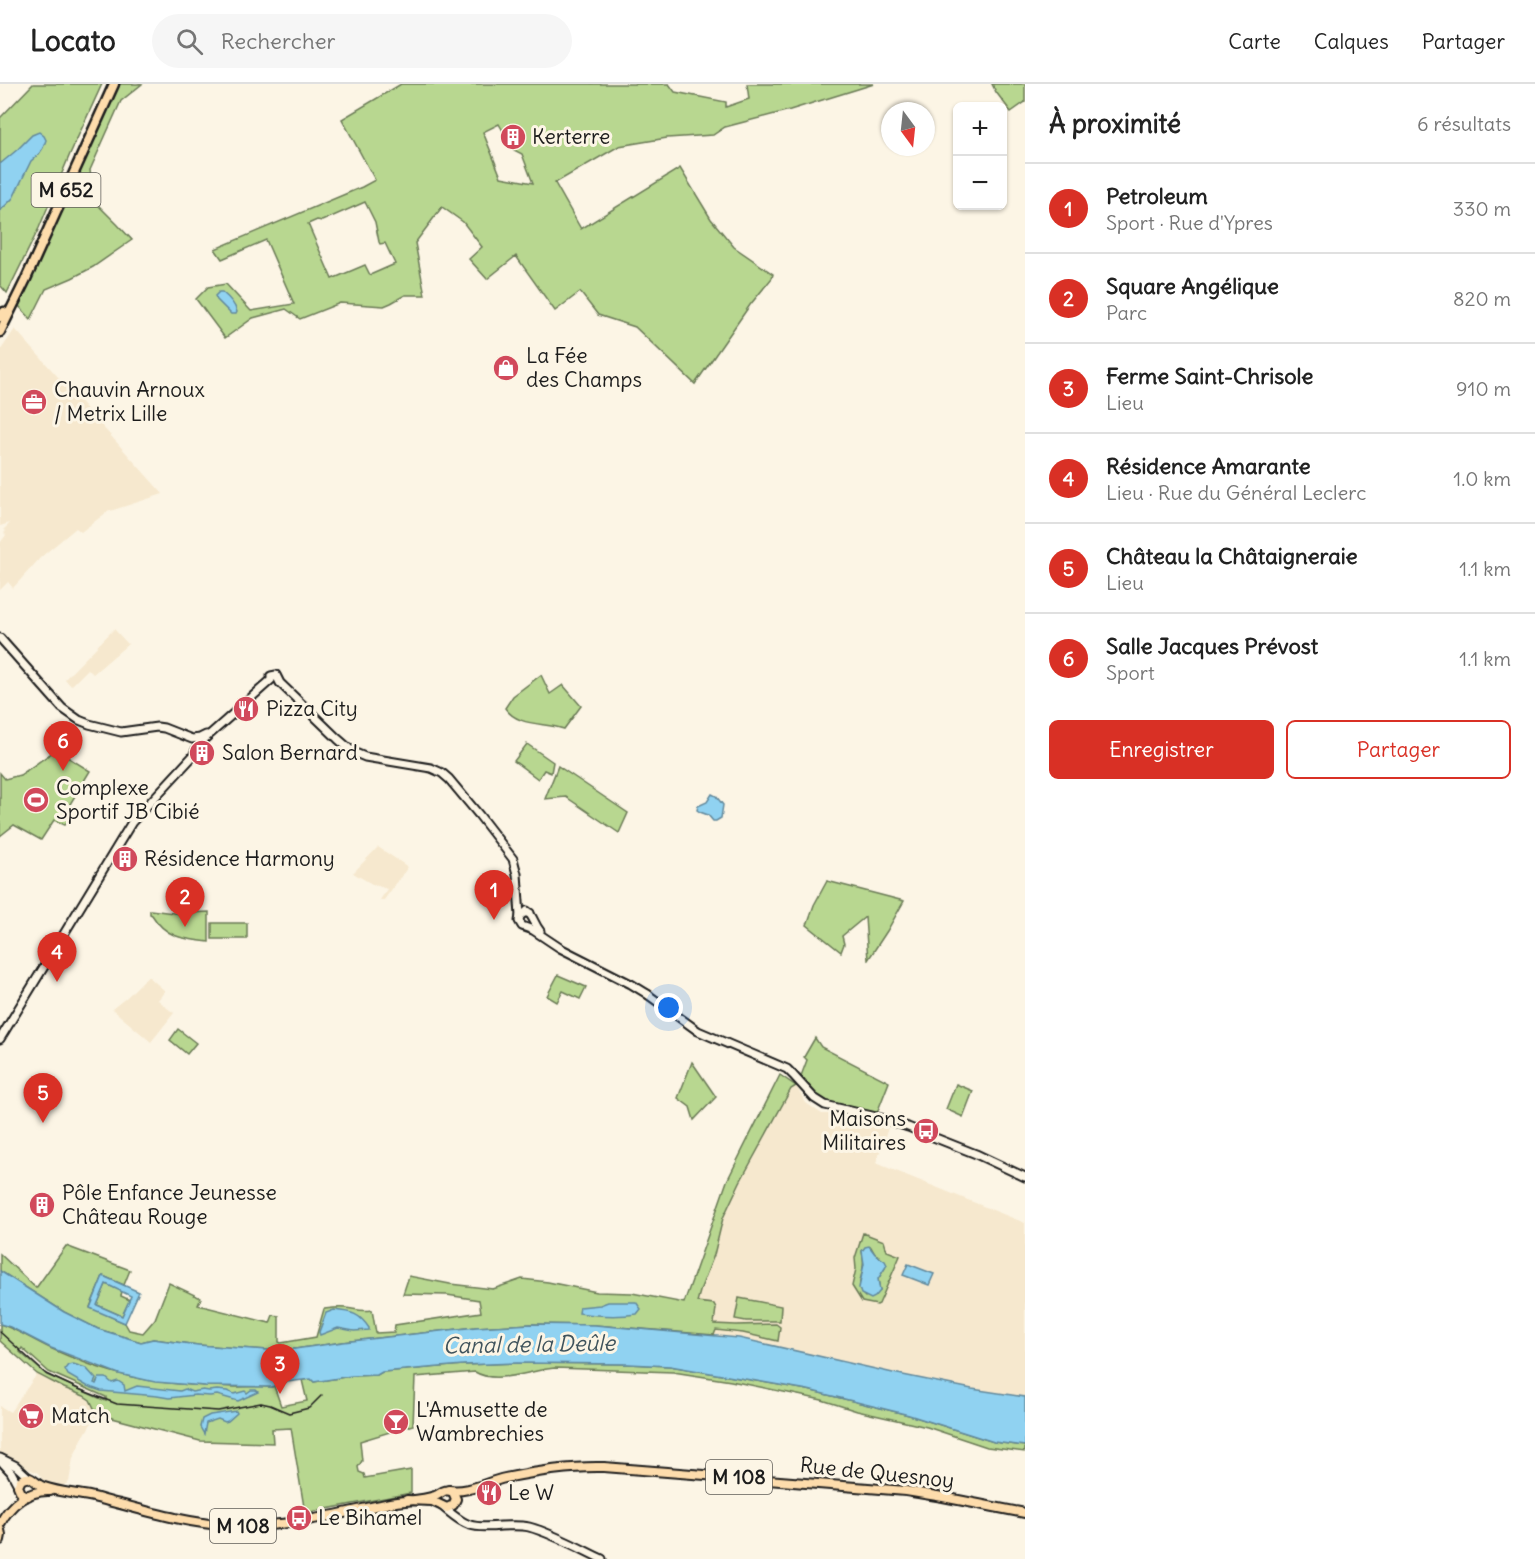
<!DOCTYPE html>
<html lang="fr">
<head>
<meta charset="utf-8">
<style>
	:root { --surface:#fff; --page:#f6f6f6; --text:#222; --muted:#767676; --line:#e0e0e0; --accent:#d93025 }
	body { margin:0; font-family:Delius,sans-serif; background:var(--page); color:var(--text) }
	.controls { position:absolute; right:18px; top:18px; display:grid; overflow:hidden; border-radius:9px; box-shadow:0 2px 4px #0004 }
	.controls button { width:54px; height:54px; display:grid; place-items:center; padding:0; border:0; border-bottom:2px solid var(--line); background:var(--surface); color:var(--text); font:30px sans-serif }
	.compass { position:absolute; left:881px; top:18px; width:54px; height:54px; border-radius:50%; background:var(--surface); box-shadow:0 2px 4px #0004; rotate:165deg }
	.you { position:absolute; left:669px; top:924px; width:21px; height:21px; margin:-15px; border:4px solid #fff; border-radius:50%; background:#1a73e8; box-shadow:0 0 0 9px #1a73e833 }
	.badge { display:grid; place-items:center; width:39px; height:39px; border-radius:50%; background:var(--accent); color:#fff; font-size:20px; font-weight:700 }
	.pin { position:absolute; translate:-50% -50px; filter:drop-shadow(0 2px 3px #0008) }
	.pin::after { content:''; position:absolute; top:32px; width:21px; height:18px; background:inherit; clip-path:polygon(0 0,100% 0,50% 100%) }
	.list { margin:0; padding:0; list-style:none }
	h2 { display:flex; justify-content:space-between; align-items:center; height:78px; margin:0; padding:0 24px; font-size:26px }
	h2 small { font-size:20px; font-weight:400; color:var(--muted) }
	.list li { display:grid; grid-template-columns:39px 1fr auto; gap:18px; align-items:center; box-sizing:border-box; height:90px; padding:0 24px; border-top:2px solid var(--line) }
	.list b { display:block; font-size:22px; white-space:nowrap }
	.list p { margin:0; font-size:20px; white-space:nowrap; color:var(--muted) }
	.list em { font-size:20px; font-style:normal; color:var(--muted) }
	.actions { display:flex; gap:12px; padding:18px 24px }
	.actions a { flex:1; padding:14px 0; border:2px solid var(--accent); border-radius:9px; text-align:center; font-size:21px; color:var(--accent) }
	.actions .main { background:var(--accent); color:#fff }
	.icon { flex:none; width:33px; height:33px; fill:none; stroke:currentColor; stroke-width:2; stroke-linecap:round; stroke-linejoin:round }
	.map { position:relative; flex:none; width:1025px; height:1475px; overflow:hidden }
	header { display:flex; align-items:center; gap:36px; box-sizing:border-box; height:84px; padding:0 30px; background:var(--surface); border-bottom:2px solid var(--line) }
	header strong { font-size:28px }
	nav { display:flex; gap:33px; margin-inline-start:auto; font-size:21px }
	.search { width:420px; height:54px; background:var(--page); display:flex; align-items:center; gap:15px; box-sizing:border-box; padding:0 21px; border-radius:33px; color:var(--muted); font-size:22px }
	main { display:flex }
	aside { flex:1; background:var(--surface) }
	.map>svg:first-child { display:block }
	.built { fill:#f6e8ce }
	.green { fill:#b8d790; stroke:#6a7a56; stroke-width:1.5; fill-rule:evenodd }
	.water { fill:#90d2f1; stroke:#62899c; stroke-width:1.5; fill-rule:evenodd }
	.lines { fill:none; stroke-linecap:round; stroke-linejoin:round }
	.secondary-casing { stroke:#1c1c1c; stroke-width:11 }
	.primary-casing { stroke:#1c1c1c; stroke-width:12 }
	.highway-casing { stroke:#1c1c1c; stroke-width:13 }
	.secondary { stroke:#fcf5e5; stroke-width:7 }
	.primary { stroke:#fddcac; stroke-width:8 }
	.highway { stroke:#fddcac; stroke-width:8 }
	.tram { stroke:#1c1c1c; stroke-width:1.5 }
	.labels { text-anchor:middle; stroke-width:6; stroke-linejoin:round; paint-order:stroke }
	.shield { fill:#fcf5e5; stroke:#5f5d58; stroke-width:1.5 }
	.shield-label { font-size:20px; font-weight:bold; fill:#1c1c1c }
	.poi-label { font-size:21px; fill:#1c1c1c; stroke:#fcf5e5; text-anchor:start }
	.street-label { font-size:21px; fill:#1c1c1c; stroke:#fcf5e5 }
	.water-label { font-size:22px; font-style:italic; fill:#3f535c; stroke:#fcf5e5 }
</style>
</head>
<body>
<header>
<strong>Locato</strong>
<div class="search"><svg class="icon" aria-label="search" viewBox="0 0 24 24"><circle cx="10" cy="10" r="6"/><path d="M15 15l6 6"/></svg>Rechercher</div>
<nav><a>Carte</a><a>Calques</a><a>Partager</a></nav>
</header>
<main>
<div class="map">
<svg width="1025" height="1475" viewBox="0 0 1025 1475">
	<rect width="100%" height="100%" fill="#fcf5e5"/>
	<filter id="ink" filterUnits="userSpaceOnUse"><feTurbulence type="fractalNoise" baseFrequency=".0167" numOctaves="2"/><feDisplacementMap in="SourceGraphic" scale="12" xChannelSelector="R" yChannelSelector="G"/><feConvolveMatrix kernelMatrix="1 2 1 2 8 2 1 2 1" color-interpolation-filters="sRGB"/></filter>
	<g filter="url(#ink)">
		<g class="built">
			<polygon points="15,245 163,410 107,428 81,448 76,444 41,473 13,504 8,498 0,506 0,459 6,451 4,449 6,447 4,445 10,439 0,442 0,267"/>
			<polygon points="114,545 128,560 93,590 88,585 71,602 65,595"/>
			<polygon points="378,763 408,783 384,816 380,816 387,805 372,800 353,789"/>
			<polygon points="148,892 165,907 158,916 163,920 163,921 174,929 151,958 112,925 127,913"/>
			<polygon points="796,1002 806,1019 822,1030 837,1030 888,1044 876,1079 1025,1139 1025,1313 972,1305 893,1289 739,1254 714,1251 716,1246 697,1218 701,1204 714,1171 723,1134 740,1098 791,1005"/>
			<polygon points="37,1290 64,1304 84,1312 90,1317 97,1330 82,1355 73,1374 69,1398 61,1403 45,1399 38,1389 0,1373 0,1322 10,1328"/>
		</g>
		<g class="green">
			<polygon points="33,0 102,0 70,70 39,144 7,209 0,201 0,34"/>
			<path d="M119,0h23l-21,17 -31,69 2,16 -2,11 27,27 15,16 -39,27 -21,11 -26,11 -15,30 -12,-13c34,-73 63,-150 100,-222z"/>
			<path d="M401,0h268l6,8 51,10v5l23,-8 -2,-15h127l-84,26 -65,17 -12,8 -46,3 -48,8 -64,37 26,46 99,-61 31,51 23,28 39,27 -1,4 -22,27 -55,79 -60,-57 -37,-12 -18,-23 -25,19 -39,-55 -29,23 -18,-20 13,-12 -19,-25 -21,-15 -27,36 10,52h-20l-14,8 -7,3 -44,-3 -40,16 -14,-10 -33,9 -28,20 -29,-39 12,-12 18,-3 25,27 43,-7 -28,-64 -44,19 -7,-10 147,-62 13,-7 -33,-61zM499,40l15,26 8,4 11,29 -32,-6 -18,-45zM365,118l10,20 4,20 1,2 5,-1 10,21 -25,11 -5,-10 -33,14 -24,-55 9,-4 5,1z"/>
			<polygon points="992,0 1025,0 1025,18 1011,28 996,8"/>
			<path d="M541,591l9,19 13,-9 18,21 -17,23c-20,-7 -46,-2 -59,-21l8,-12z"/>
			<polygon points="527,660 553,678 551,689 544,686 538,695 514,677"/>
			<polygon points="56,666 90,687 64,730 70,734 65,741 54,736 41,756 14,741 0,752 0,689 5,695 20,691"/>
			<polygon points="558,682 628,729 619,749 566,713 545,715"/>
			<polygon points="827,797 904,817 887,847 868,876 865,833 842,852 844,860 841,868 807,841 814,821"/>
			<path d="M150,826l32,4 4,-1 23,-1v30c-25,-3 -43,-4 -57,-27l-2,-1z"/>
			<rect x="212" y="839" width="35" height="16"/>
			<polygon points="558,891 586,903 580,915 563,907 557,918 547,912"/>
			<polygon points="178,945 196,959 187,970 170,956"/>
			<path d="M815,954l6,9 68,35 -12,31c-20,-3 -45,-4 -60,-18 -6,-5 -11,-13 -16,-19l6,-16 -3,-3z"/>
			<polygon points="692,978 716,1013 694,1036 690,1023 678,1014"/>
			<path d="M780,991l16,11 -5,3 -51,93 -17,36 -9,37 -13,33 -4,14 17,2 2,4 -2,16 22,1 40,-1 4,3 -2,14 -35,-8 -27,-3 -2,5 -119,-10 -64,-1 -55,3 -133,15 -62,9 -83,-6 -45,-6 -12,3 -43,-13 -34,-17 -64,-41v-17l36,34 30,-42 64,24 -6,15 -21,-9 -13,31 35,16 4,7 14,3 12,-14 14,-36 32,15 -3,7 72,18 3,-8 6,1v26l2,1 35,-6 8,-28c8,-1 14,-2 22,-1 9,1 16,4 26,2l4,23 18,-1 1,-7 86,-13 -2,-12 -32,-5 -44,-1 6,-18 41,8 43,5 29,-10 26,3 49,10 35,1 52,10 43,-122z"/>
			<polygon points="956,1000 973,1007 963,1033 946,1025"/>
			<path d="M863,1149l21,8 3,10 13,5 -21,48 -2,1 -15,-3 -10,-16 4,-17 -1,-11zM871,1163l4,7 4,2 6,12 -7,11 2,12 -15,6c-10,-9 -3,-19 -2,-30 1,-6 0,-11 -1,-16z"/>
			<polygon points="106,1200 122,1207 121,1212 130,1216 122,1232 97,1221"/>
			<polygon points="739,1214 781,1222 780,1237 746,1237 735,1235"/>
			<path d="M0,1240c18,6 33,16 50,24 22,10 46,20 70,26 37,10 76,12 115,13 12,0 24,-1 37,0l2,-1 7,20 26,-5 -5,-21 9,-1 3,3 37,-6 26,-1 5,-3 81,-7 54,-2 111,1 42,2 138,24 101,25 85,27 31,4v6l-38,-5 -60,-20 -70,-16 -35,-11 -91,-19 -58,-9 -118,-4c-24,2 -59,17 -80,4l-60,5 -2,48 -53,16 2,20 -4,6 1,5 5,2 1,4 46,-8v23l-106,20 -14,-85 -19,1 1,14 -73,-2 -103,-27 -7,-14 -6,-4 -20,-8 -27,-14 -37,-33zM22,1264l27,24 57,25v4l-59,-26 -27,-23z"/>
		</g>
		<g class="water">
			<polygon points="39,48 44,52 46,56 43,64 39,70 31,77 13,114 0,127 0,80 18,65 32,51"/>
			<path d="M219,208h3c6,5 13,12 15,20l-1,2h-5l-14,-14 -2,-4z"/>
			<polygon points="712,710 716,712 723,721 721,734 716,737 713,737 708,731 700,728 697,726 698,722 707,718"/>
			<polygon points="869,1162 875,1170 885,1177 887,1181 878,1195 880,1207 875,1213 871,1215 861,1210 859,1204 864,1180 862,1167 865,1163"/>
			<polygon points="908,1180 934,1190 929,1201 903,1191"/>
			<polygon points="0,1187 64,1228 98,1245 141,1258 153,1255 198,1261 281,1267 343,1258 476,1243 531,1240 595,1241 739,1254 893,1289 972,1305 1025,1313 1025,1362 994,1358 909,1331 808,1306 670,1282 628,1280 517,1279 463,1281 382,1288 377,1291 351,1292 314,1298 311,1295 279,1299 272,1303 205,1302 155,1298 119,1290 51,1264 10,1243 0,1240"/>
			<path d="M103,1192l36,16 -14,31 -35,-15zM106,1200l25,12 -9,20 -25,-11z"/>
			<path d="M608,1218h28l5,7 -4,5c-19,3 -38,2 -58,-1l1,-6 20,-2z"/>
			<path d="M334,1226c18,2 25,3 35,18v2l-15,1 -16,-3 -18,7 -1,-3 7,-19z"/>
			<polygon points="73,1280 86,1284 96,1295 94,1299 96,1300 99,1294 106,1294 112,1299 118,1297 124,1301 125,1307 137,1302 180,1307 185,1305 192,1308 203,1306 209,1307 217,1306 227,1307 234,1310 245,1307 247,1309 251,1306 256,1306 258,1308 238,1317 217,1311 210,1312 195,1311 169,1314 157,1312 101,1307 87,1302 68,1291 65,1285 68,1281"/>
			<polygon points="236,1327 237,1329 228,1337 225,1338 218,1335 206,1339 204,1350 200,1343 202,1335 210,1331"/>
		</g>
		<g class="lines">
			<g class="secondary-casing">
				<g id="secondary">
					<polyline points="0,554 62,624 79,636 89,640 121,648 157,643 164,644 192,655 200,654 206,651"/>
					<polyline points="199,660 271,596 271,592 276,591 280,599 338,655 353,668 365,673 431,684 442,689 449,695 479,731 513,775 517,790 520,832"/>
					<path d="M527,827c7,6 7,13 13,20"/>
					<polyline points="530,829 524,829 520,832 519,837 522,842 533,846 560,864 631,900 649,911"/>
					<polyline points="647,910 698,947 787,985 793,991 814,1014 825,1021 885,1035 908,1043 976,1070 1025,1093"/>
					<polyline points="0,955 132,738 193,672 198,662"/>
					<polyline points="0,1374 16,1382 28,1393"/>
					<polyline points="0,1376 11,1388 18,1401"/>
					<path d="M442,1422c23,20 29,23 59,20 10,0 19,-1 28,1 23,6 52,22 73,32"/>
				</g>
			</g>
			<g class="primary-casing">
				<g id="primary">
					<path d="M449,1406c19,3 38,-8 56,-12 33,-7 65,-12 99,-11l302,24 37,6 82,16"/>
					<path d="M28,1412l-7,-3 -3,-7 3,-6c11,-7 13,4 23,7 14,5 30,6 45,9 10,2 21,6 31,8 37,10 73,20 112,22 54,2 106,-12 158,-23 14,-3 31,-2 45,-7 7,-3 9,-8 18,-4l3,7 -3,6 -6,3 -15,-7 -25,-1"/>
					<path d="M0,1440c10,-20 28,-34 50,-33"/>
					<polyline points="0,1446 1,1451 0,1456"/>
				</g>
			</g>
			<g class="highway-casing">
				<g id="highway">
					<polyline points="0,233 4,228"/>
					<polyline points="0,248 25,197 114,0"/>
				</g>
			</g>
			<use href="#secondary" class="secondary"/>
			<use href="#primary" class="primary"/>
			<use href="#highway" class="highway"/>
			<polyline class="tram" points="0,1248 46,1290 76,1304 117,1320 218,1327 261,1319 270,1321 289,1329 309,1324 322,1311"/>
		</g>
	</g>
	<defs>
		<g id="building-disc" transform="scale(1.35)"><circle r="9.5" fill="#d1495b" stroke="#fcf5e5"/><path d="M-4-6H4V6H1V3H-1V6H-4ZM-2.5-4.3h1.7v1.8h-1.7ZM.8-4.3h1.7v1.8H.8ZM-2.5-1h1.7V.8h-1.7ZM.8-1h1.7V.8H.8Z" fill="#fff"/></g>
		<g id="shop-disc" transform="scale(1.35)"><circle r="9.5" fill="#d1495b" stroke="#fcf5e5"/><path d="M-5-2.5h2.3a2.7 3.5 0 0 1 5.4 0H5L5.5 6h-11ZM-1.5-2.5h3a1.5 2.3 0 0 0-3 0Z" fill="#fff"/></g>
		<g id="office-disc" transform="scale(1.35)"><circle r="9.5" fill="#d1495b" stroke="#fcf5e5"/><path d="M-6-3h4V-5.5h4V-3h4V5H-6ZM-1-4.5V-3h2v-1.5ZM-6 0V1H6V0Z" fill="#fff"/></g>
		<g id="restaurant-disc" transform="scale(1.35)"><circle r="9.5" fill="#d1495b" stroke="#fcf5e5"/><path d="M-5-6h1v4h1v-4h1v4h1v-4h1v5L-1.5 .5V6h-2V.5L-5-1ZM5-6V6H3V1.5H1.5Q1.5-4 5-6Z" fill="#fff"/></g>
		<g id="stadium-disc" transform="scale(1.35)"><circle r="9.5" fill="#d1495b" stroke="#fcf5e5"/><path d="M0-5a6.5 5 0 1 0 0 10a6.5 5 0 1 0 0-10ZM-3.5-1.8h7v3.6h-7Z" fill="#fff"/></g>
		<g id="bus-disc" transform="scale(1.35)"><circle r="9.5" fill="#d1495b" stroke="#fcf5e5"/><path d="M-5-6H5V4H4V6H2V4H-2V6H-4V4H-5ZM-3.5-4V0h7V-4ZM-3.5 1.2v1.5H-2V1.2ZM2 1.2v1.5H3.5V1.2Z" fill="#fff"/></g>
		<g id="supermarket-disc" transform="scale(1.35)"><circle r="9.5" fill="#d1495b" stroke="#fcf5e5"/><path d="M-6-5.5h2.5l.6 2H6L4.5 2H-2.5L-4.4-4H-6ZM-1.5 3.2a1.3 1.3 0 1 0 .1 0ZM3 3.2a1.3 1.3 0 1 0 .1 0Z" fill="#fff"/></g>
		<g id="bar-disc" transform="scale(1.35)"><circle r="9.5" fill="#d1495b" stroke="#fcf5e5"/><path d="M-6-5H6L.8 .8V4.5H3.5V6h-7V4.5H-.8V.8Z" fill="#fff"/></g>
	</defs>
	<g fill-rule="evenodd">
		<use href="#building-disc" x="513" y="53"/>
		<use href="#shop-disc" x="506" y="284"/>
		<use href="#office-disc" x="34" y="318"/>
		<use href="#restaurant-disc" x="246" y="625"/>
		<use href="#building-disc" x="202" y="669"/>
		<use href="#stadium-disc" x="36" y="716"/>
		<use href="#building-disc" x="125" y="775"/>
		<use href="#bus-disc" x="926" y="1047"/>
		<use href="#building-disc" x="42" y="1121"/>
		<use href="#supermarket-disc" x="31" y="1332"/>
		<use href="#bar-disc" x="396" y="1338"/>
		<use href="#restaurant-disc" x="489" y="1409"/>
		<use href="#bus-disc" x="299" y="1434"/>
	</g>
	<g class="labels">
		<g class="shield">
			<rect x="31.5" y="89" width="69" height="34" rx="4.5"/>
			<rect x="706" y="1376" width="66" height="34" rx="4.5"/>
			<rect x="210" y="1425" width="66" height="34" rx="4.5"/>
		</g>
		<g class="shield-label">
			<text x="66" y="113">M 652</text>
			<text x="739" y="1400">M 108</text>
			<text x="243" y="1449">M 108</text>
		</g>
		<g class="poi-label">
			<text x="532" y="60">Kerterre</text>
			<text x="526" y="279">La Fée<tspan x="526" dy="24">des Champs</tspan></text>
			<text x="54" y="313">Chauvin Arnoux<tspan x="54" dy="24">/ Metrix Lille</tspan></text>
			<text x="266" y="632">Pizza City</text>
			<text x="222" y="676">Salon Bernard</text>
			<text x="56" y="711">Complexe<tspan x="56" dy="24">Sportif JB Cibié</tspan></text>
			<text x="144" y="782">Résidence Harmony</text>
			<text x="906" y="1042" text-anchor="end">Maisons<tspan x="906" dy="24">Militaires</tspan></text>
			<text x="62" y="1116">Pôle Enfance Jeunesse<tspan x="62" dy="24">Château Rouge</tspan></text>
			<text x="416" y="1333">L'Amusette de<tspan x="416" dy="24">Wambrechies</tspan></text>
			<text x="51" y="1339">Match</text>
			<text x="508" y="1416">Le W</text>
			<text x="318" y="1441">Le Bihamel</text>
		</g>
		<g class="street-label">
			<text transform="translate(877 1389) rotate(6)" y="7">Rue de Quesnoy</text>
		</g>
		<g class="water-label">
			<text transform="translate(529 1260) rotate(-1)" y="8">Canal de la Deûle</text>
		</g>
	</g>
</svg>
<div class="controls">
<button>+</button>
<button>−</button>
</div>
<svg class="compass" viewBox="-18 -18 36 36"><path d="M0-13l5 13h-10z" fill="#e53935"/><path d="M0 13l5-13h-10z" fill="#767676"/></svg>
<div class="you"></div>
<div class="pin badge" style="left:494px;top:836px">1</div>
<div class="pin badge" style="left:185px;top:843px">2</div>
<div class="pin badge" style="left:280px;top:1310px">3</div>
<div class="pin badge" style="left:57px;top:898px">4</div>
<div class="pin badge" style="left:43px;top:1039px">5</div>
<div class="pin badge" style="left:63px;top:687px">6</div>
</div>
<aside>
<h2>À proximité<small>6 résultats</small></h2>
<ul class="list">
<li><span class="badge">1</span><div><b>Petroleum</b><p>Sport · Rue d'Ypres</p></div><em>330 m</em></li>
<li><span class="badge">2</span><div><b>Square Angélique</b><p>Parc</p></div><em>820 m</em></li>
<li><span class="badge">3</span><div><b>Ferme Saint-Chrisole</b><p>Lieu</p></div><em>910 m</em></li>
<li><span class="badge">4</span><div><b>Résidence Amarante</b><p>Lieu · Rue du Général Leclerc</p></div><em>1.0 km</em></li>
<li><span class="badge">5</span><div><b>Château la Châtaigneraie</b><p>Lieu</p></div><em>1.1 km</em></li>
<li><span class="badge">6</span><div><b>Salle Jacques Prévost</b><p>Sport</p></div><em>1.1 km</em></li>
</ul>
<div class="actions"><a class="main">Enregistrer</a><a>Partager</a></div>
</aside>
</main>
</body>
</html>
